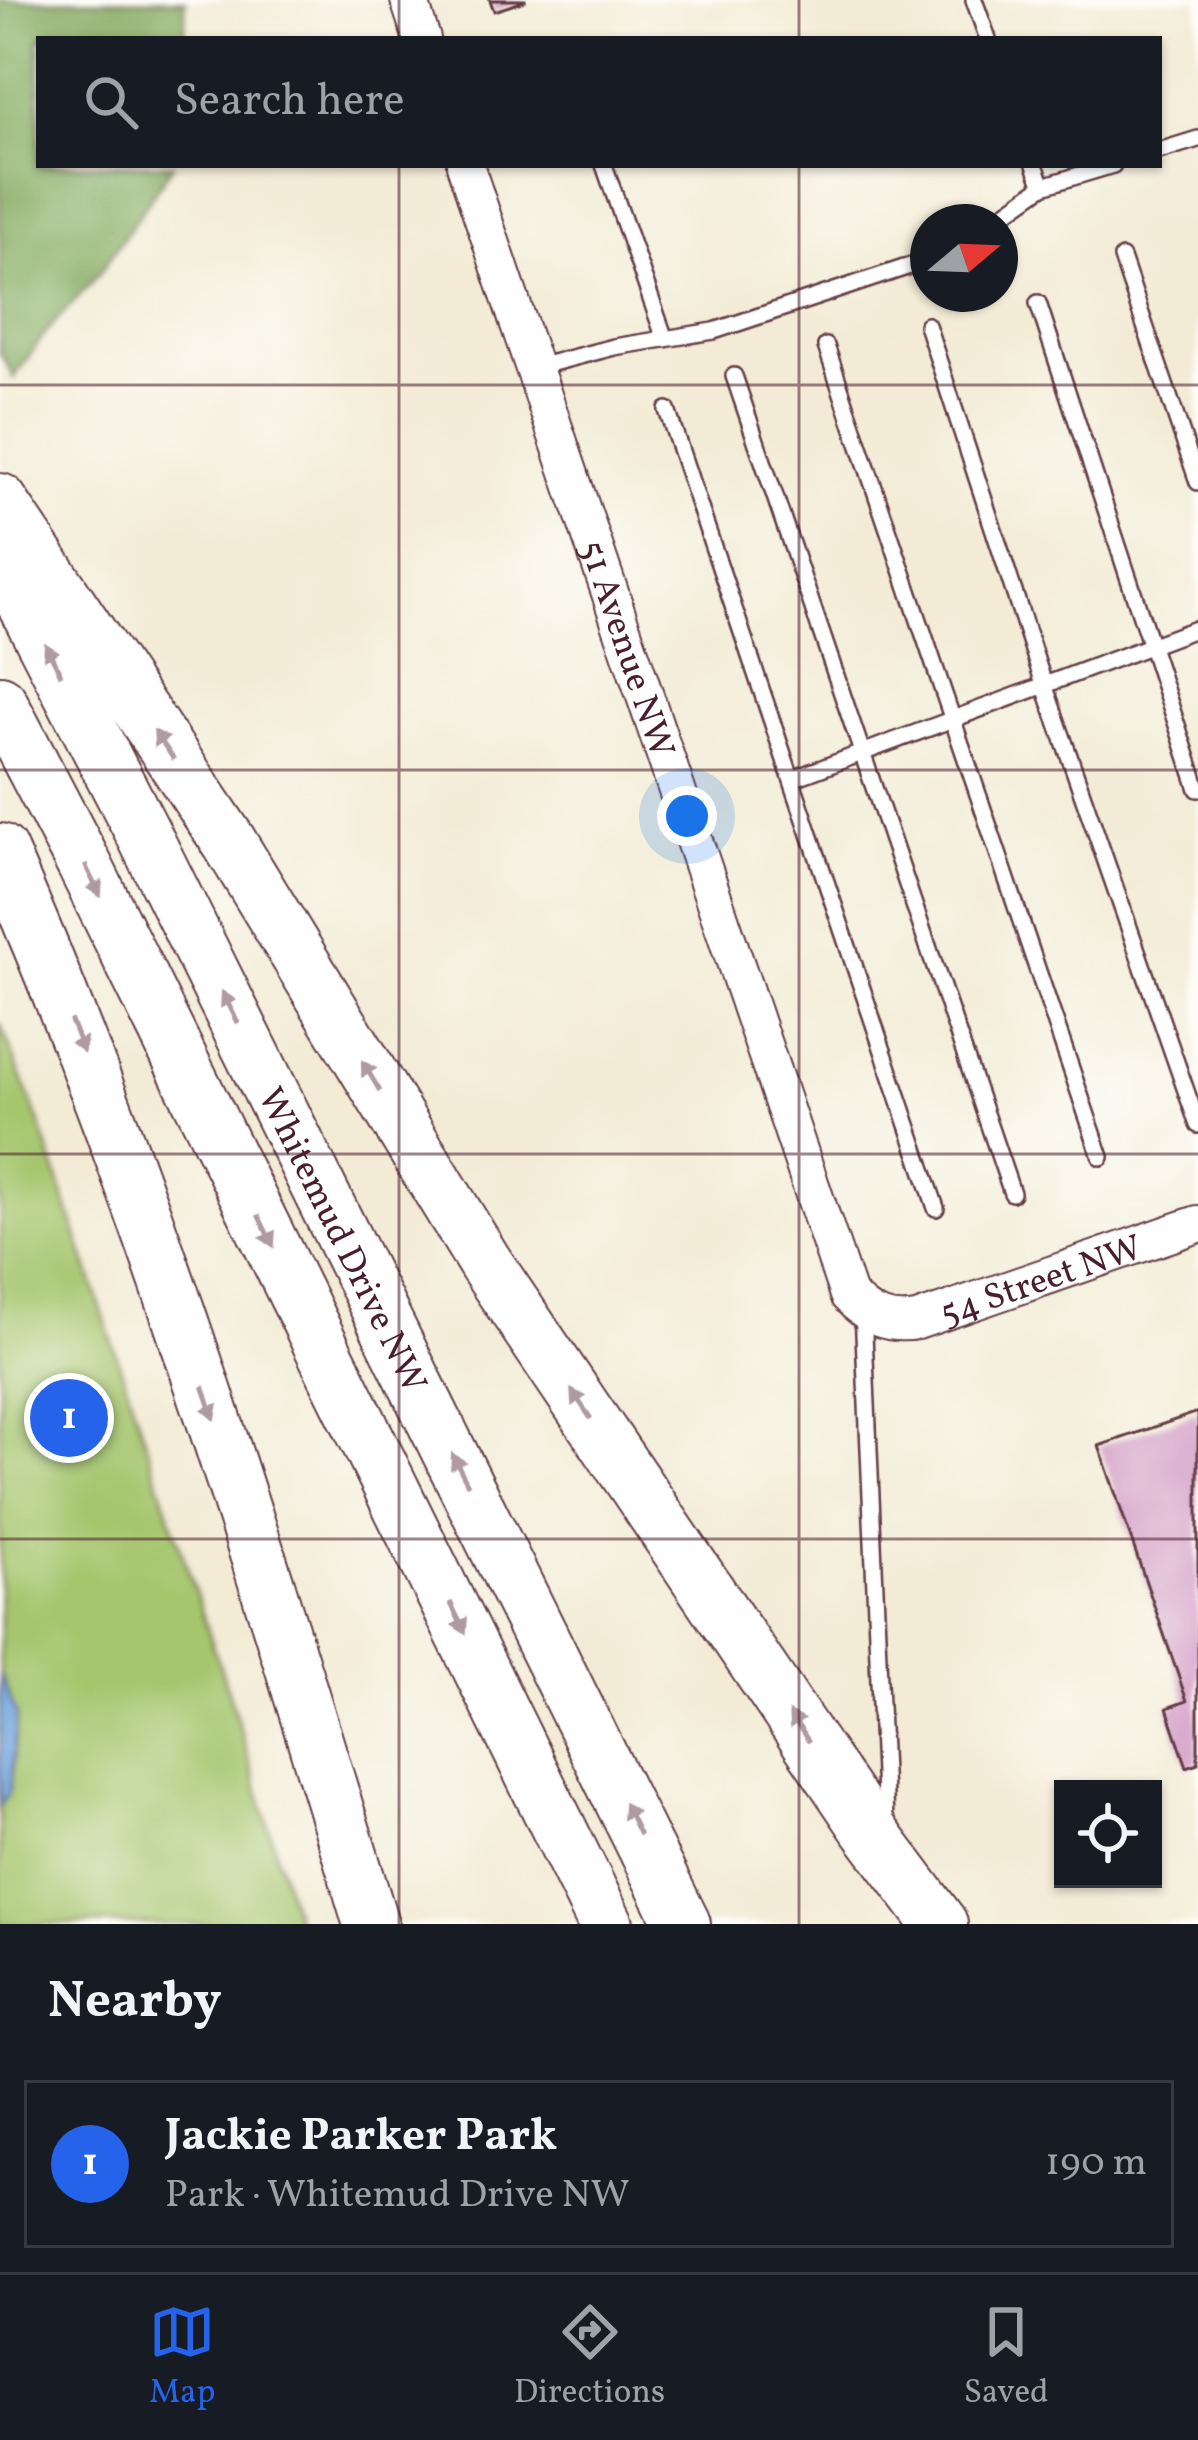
<!DOCTYPE html>
<html lang="en">
<head>
<meta charset="utf-8">
<style>
	:root { --surface:#171b24; --page:#242831; --text:#f1f3f6; --muted:#9ea1a6; --line:#363941; --accent:#2563eb }
	body { margin:0; font-family:Vollkorn,serif; background:var(--page); color:var(--text) }
	.controls { position:absolute; right:36px; bottom:36px; display:grid; overflow:hidden; border-radius:0px; box-shadow:0 3px 9px #0004 }
	.controls button { width:108px; height:108px; display:grid; place-items:center; padding:0; border:0; border-bottom:3px solid var(--line); background:var(--surface); color:var(--text); font:60px sans-serif }
	.compass { position:absolute; left:910px; top:204px; width:108px; height:108px; border-radius:50%; background:var(--surface); box-shadow:0 3px 9px #0004; rotate:71deg }
	.you { position:absolute; left:687px; top:816px; width:42px; height:42px; margin:-30px; border:9px solid #fff; border-radius:50%; background:#1a73e8; box-shadow:0 0 0 18px #1a73e833 }
	.badge { display:grid; place-items:center; width:78px; height:78px; border-radius:50%; background:var(--accent); color:#fff; font-size:39px; font-weight:700 }
	.pin { position:absolute; translate:-50% -50%; border:6px solid #fff; box-shadow:0 3px 12px #0006 }
	.list { margin:0; padding:0; list-style:none }
	h2 { display:flex; justify-content:space-between; align-items:center; height:156px; margin:0; padding:0 48px; font-size:51px }
	h2 small { font-size:39px; font-weight:400; color:var(--muted) }
	.list li { display:grid; grid-template-columns:78px 1fr auto; gap:36px; align-items:center; box-sizing:border-box; height:168px; margin:0 24px 24px; padding:0 24px; border:3px solid var(--line); border-radius:0px }
	.list b { display:block; font-size:45px; white-space:nowrap }
	.list p { margin:0; font-size:39px; white-space:nowrap; color:var(--muted) }
	.list em { font-size:39px; font-style:normal; color:var(--muted) }
	.icon { flex:none; width:66px; height:66px; fill:none; stroke:currentColor; stroke-width:2; stroke-linecap:round; stroke-linejoin:round }
	.map { position:relative; flex:none; width:1198px; height:1924px; overflow:hidden }
	.search { position:absolute; background:var(--surface); box-shadow:0 3px 9px #0004; left:36px; right:36px; top:36px; height:132px; display:flex; align-items:center; gap:30px; box-sizing:border-box; padding:0 42px; border-radius:0px; color:var(--muted); font-size:45px }
	.sheet { height:348px; background:var(--surface) }
	nav { display:flex; justify-content:space-around; align-items:center; box-sizing:border-box; height:168px; border-top:3px solid var(--line); background:var(--surface); font-size:33px; color:var(--muted) }
	nav a { display:grid; justify-items:center; gap:6px }
	nav .on { color:var(--accent) }
	.map>svg:first-child { display:block }
	.green { fill:#a6c66e; stroke:#78724c; stroke-width:3 }
	.forest { fill:#84ab61; stroke:#676546; stroke-width:3 }
	.water { fill:#72a5de; stroke:#5e6284; stroke-width:3 }
	.building { fill:#cc8fc0 }
	.lines { fill:none; stroke-linecap:round; stroke-linejoin:round }
	.service-casing { stroke:#633e44; stroke-width:20 }
	.tertiary-casing { stroke:#633e44; stroke-width:40 }
	.motorway-casing { stroke:#633e44; stroke-width:58 }
	.service { stroke:#fff; stroke-width:15 }
	.tertiary { stroke:#fff; stroke-width:36 }
	.motorway { stroke:#fff; stroke-width:54 }
	.oneway { fill:#ae9aa0 }
	.grid { fill:none; stroke:#4a1f2b; stroke-width:3; stroke-opacity:0.55 }
	.labels { text-anchor:middle; stroke-width:12; stroke-linejoin:round; paint-order:stroke }
	.street-label { font-size:36px; fill:#4a1f2b; stroke:#fdfcf7 }
</style>
</head>
<body>
<div class="map">
<svg width="1198" height="1924" viewBox="0 0 1198 1924">
	<rect width="100%" height="100%" fill="#fdfcf7"/>
	<filter id="ink" filterUnits="userSpaceOnUse"><feTurbulence type="fractalNoise" baseFrequency=".00833" numOctaves="2"/><feDisplacementMap in="SourceGraphic" scale="24" xChannelSelector="R" yChannelSelector="G"/><feConvolveMatrix kernelMatrix="1 2 1 2 8 2 1 2 1" color-interpolation-filters="sRGB"/></filter>
	<filter id="wash" filterUnits="userSpaceOnUse"><feTurbulence type="fractalNoise" baseFrequency=".004" numOctaves="4" result="noise"/><feDisplacementMap in="SourceGraphic" scale="48" xChannelSelector="R" yChannelSelector="G"/><feGaussianBlur stdDeviation="2.7" result="paint"/><feColorMatrix in="noise" values="0 0 0 0 0 0 0 0 0 0 0 0 0 0 0 0 0 1.4 0 .05"/><feComposite in="paint" operator="in"/></filter>
	<g filter="url(#wash)">
		<rect width="100%" height="100%" fill="#f3ebd5"/>
		<polygon class="green" points="0,1023 40,1124 235,1712 297,1924 0,1924"/>
		<polygon class="forest" points="0,0 185,0 185,39 39,39 39,165 173,165 98,275 47,331 14,378 0,353"/>
		<polygon class="water" points="0,1673 17,1716 10,1791 0,1807"/>
		<g id="blocks">
			<g class="building">
				<polygon points="490,0 525,0 525,1 494,11"/>
				<polygon points="1198,1412 1198,1763 1187,1767 1167,1708 1187,1701 1099,1446"/>
			</g>
		</g>
	</g>
	<g filter="url(#ink)">
		<use href="#blocks" fill-opacity="0" stroke="#633e44" stroke-width="3"/>
		<g class="lines">
			<g class="service-casing">
				<g id="service">
					<polyline points="974,0 988,39"/>
					<polyline points="1159,151 1198,139"/>
					<polyline points="604,165 665,339"/>
					<polyline points="1035,165 1043,186 1113,165"/>
					<polyline points="992,222 1043,186"/>
					<polyline points="1122,258 1198,482"/>
					<polyline points="1038,303 1198,789"/>
					<polyline points="927,325 1045,687 1198,1125"/>
					<polyline points="826,346 1101,1157"/>
					<polyline points="533,368 614,347 714,331 928,260"/>
					<polyline points="734,376 1012,1193"/>
					<polyline points="667,410 936,1208"/>
					<polyline points="792,779 1198,628"/>
					<polyline points="863,1311 885,1820"/>
				</g>
			</g>
			<g class="tertiary-casing">
				<g id="tertiary">
					<polyline points="409,0 422,39"/>
					<path id="s1" d="M465,165l383,1130c20,22 40,31 69,26l281,-97"/>
				</g>
			</g>
			<g class="motorway-casing">
				<g id="motorway">
					<polyline points="0,501 229,842 485,1263 865,1824 940,1924"/>
					<path id="s2" d="M0,556l144,279 539,1089"/>
					<polyline points="0,703 84,864 606,1924"/>
					<path d="M0,851c152,347 261,711 371,1073"/>
				</g>
			</g>
			<use href="#service" class="service"/>
			<use href="#tertiary" class="tertiary"/>
			<use href="#motorway" class="motorway"/>
		</g>
		<defs><path id="oneway-solid" d="M-6-.8H1V-3.2L6.5 0L1 3.2V.8H-6Z" transform="scale(3)"/></defs>
		<g class="oneway">
			<use href="#oneway-solid" transform="translate(53 659) rotate(-117)"/>
			<use href="#oneway-solid" transform="translate(164 745) rotate(-124)"/>
			<use href="#oneway-solid" transform="translate(93 881) rotate(64)"/>
			<use href="#oneway-solid" transform="translate(230 1007) rotate(-117)"/>
			<use href="#oneway-solid" transform="translate(77 1036) rotate(68)"/>
			<use href="#oneway-solid" transform="translate(371 1076) rotate(-121)"/>
			<use href="#oneway-solid" transform="translate(266 1231) rotate(64)"/>
			<use href="#oneway-solid" transform="translate(209 1403) rotate(71)"/>
			<use href="#oneway-solid" transform="translate(581 1404) rotate(-124)"/>
			<use href="#oneway-solid" transform="translate(460 1469) rotate(-117)"/>
			<use href="#oneway-solid" transform="translate(458 1618) rotate(64)"/>
			<use href="#oneway-solid" transform="translate(799 1727) rotate(-124)"/>
			<use href="#oneway-solid" transform="translate(632 1819) rotate(-116)"/>
		</g>
	</g>
	<path class="grid" d="M399,0v39M799,0v39M399,165v1759M799,165v1759M0,385h1198M0,770h1198M0,1154h1198M0,1539h1198"/>
	<g class="labels">
		<g class="street-label">
			<text dy="13" stroke="none"><textPath href="#s1" startOffset="510">51 Avenue NW</textPath></text>
			<text dy="13" stroke="none"><textPath href="#s2" startOffset="765">Whitemud Drive NW</textPath></text>
			<text dy="13" stroke="none"><textPath href="#s1" startOffset="1401">54 Street NW</textPath></text>
		</g>
	</g>
</svg>
<div class="controls">
<button><svg class="icon" aria-label="locate" viewBox="0 0 24 24"><circle cx="12" cy="12" r="6"/><path d="M12 2v4M12 18v4M2 12h4M18 12h4"/></svg></button>
</div>
<svg class="compass" viewBox="-18 -18 36 36"><path d="M0-13l5 13h-10z" fill="#e53935"/><path d="M0 13l5-13h-10z" fill="#9ea1a6"/></svg>
<div class="you"></div>
<div class="pin badge" style="left:69px;top:1418px">1</div>
<div class="search"><svg class="icon" aria-label="search" viewBox="0 0 24 24"><circle cx="10" cy="10" r="6"/><path d="M15 15l6 6"/></svg>Search here</div>
</div>
<section class="sheet">
<h2>Nearby<small></small></h2>
<ul class="list">
<li><span class="badge">1</span><div><b>Jackie Parker Park</b><p>Park · Whitemud Drive NW</p></div><em>190 m</em></li>
</ul>
</section>
<nav>
<a class="on"><svg class="icon" aria-label="map" viewBox="0 0 24 24"><path d="M3 6l6-2 6 2 6-2v14l-6 2-6-2-6 2zM9 4v14M15 6v14"/></svg>Map</a>
<a><svg class="icon" aria-label="directions" viewBox="0 0 24 24"><path d="M12 3l9 9-9 9-9-9zM9 14v-3h6M13 9l2 2-2 2"/></svg>Directions</a>
<a><svg class="icon" aria-label="saved" viewBox="0 0 24 24"><path d="M7 4h10v16l-5-4-5 4z"/></svg>Saved</a>
</nav>
</body>
</html>
